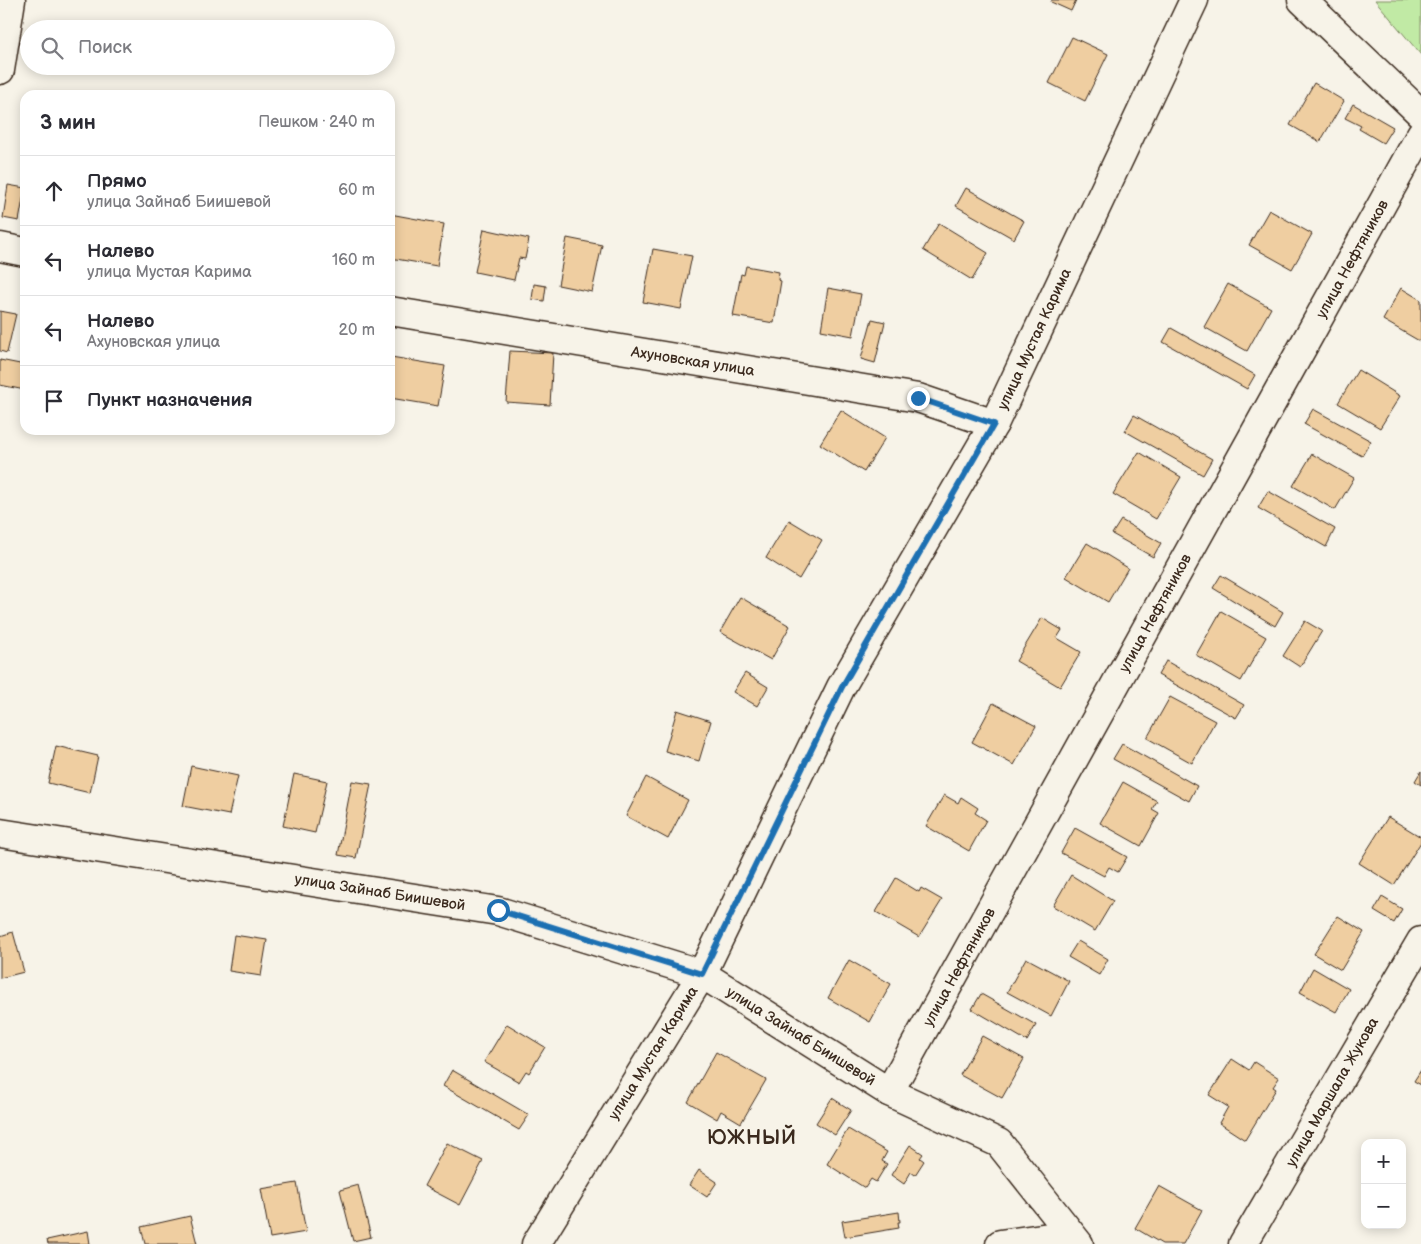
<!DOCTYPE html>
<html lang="ru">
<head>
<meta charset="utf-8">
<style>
	:root { --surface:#fff; --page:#f2f2f3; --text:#2b2b33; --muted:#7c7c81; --line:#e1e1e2 }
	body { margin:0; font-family:"Balsamiq Sans",sans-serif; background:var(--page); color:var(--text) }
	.controls { position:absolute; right:15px; bottom:15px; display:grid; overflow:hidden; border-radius:10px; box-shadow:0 2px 12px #0003 }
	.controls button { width:45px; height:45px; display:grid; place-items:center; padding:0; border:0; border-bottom:1px solid var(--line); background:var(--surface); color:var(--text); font:25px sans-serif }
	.stop { position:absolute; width:15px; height:15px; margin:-11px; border:4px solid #1f6fb2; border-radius:50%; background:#fff }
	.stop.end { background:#1f6fb2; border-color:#fff; box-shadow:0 1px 5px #0008 }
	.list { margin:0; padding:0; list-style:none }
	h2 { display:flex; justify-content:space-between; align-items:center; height:65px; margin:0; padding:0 20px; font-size:21px }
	h2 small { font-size:16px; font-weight:400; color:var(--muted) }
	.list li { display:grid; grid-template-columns:32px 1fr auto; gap:15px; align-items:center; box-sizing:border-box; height:70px; padding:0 20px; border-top:1px solid var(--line) }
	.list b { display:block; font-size:19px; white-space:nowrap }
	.list p { margin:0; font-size:16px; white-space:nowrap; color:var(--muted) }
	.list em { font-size:16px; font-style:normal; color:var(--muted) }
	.icon { flex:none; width:28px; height:28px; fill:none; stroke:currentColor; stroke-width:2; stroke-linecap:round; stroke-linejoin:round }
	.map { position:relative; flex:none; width:1421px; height:1244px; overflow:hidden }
	.search { position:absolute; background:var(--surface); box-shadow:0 2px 12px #0003; left:20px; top:20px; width:375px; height:55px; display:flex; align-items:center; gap:12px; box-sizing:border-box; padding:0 18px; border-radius:28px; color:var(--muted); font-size:19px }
	.panel { position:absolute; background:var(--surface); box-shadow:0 2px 12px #0003; left:20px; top:90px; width:375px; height:345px; border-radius:15px }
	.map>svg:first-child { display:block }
	.green { fill:#c1eaa5; stroke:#7e8a62 }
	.building { fill:#efcea1; stroke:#3b2a1e }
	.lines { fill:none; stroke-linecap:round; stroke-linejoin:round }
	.minor-casing { stroke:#3b2a1e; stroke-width:31 }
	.minor { stroke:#f7f3e8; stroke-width:28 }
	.route { stroke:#1f6fb2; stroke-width:6 }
	.labels { text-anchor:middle; stroke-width:5; stroke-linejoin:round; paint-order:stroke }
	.street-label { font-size:15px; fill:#3b2a1e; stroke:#f7f3e8 }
	.district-label { font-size:20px; font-weight:bold; letter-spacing:1px; fill:#3b2a1e; stroke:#f7f3e8 }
</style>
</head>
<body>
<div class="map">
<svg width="1421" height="1244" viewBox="0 0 1421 1244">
	<rect width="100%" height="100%" fill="#f7f3e8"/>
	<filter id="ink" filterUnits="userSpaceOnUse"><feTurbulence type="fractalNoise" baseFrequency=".02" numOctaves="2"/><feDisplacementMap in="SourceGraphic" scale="10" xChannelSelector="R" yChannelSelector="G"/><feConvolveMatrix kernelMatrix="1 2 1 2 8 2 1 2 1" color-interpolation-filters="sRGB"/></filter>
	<g filter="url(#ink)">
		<polygon class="green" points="1375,0 1421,0 1421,55"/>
		<g class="building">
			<polygon points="1052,0 1076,0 1071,11 1051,2"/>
			<polygon points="1072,37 1108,54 1085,101 1049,83"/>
			<polygon points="1314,83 1344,101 1320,142 1290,125"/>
			<polygon points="1353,104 1393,127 1383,143 1359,129 1361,126 1345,118"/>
			<polygon points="8,185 25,188 19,221 3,218"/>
			<polygon points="966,188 1024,221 1014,239 956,206"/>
			<polygon points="1269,210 1312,234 1292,269 1249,245"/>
			<polygon points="390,214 444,224 437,266 390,258"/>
			<polygon points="939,223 988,253 972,280 923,250"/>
			<polygon points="484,229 529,239 525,259 519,258 514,280 475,272"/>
			<polygon points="567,238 602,245 592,292 558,285"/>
			<polygon points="653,249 692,256 681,309 643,302"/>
			<polygon points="746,266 779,272 778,280 781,281 774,323 733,316 741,274 744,275"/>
			<polygon points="534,284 546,286 544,301 532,299"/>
			<polygon points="1228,284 1271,308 1247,351 1204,327"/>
			<polygon points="828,288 861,294 853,336 821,330"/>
			<polygon points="1401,288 1421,300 1421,342 1383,320"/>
			<polygon points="0,311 16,314 7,353 0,351"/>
			<polygon points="872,319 885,322 875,363 861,359"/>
			<polygon points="1171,328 1255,375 1247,389 1163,342"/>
			<polygon points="510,351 553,353 550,405 506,402"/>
			<polygon points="391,357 445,366 438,406 390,398 390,365"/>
			<polygon points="0,360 25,365 25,390 0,385"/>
			<polygon points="1358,370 1400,396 1380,428 1338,403"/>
			<polygon points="1313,409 1371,441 1362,456 1304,424"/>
			<polygon points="841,410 885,438 864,472 820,444"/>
			<polygon points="1134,415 1212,459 1203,475 1125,431"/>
			<polygon points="1139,452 1181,477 1156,519 1113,494"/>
			<polygon points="1312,454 1354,478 1335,510 1293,486"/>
			<polygon points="1268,491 1335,529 1326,547 1258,508"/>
			<polygon points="789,520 822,540 799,579 766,558"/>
			<polygon points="1121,520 1161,543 1153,557 1112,534"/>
			<polygon points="1087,543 1128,568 1108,602 1066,577"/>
			<polygon points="1221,575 1283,612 1275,626 1213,588"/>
			<polygon points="740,597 790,626 771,660 720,632"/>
			<polygon points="1221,611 1266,637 1241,681 1196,655"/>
			<polygon points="1042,618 1062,630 1057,638 1081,652 1060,687 1016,661"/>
			<polygon points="1305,621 1322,631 1300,667 1283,656"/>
			<polygon points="1166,661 1244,705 1236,718 1158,675"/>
			<polygon points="745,673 768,687 757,706 733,692"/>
			<polygon points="1170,697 1215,721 1192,763 1147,738"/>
			<polygon points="993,703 1036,726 1014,765 972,742"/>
			<polygon points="677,710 711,721 699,761 665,751"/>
			<polygon points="1122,744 1197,786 1189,801 1113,759"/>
			<polygon points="56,746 98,756 90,793 48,783"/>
			<polygon points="191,766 238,776 229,815 183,806"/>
			<polygon points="1421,771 1421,785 1415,781"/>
			<polygon points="294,774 327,781 315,833 283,826"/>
			<polygon points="646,777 688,800 668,839 626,816"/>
			<polygon points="352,781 371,784 356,858 338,855"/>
			<polygon points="1123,782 1157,801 1152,809 1159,813 1141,846 1100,823"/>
			<polygon points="944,795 958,803 961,797 978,808 975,813 986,820 969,851 926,826"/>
			<polygon points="1388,817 1421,837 1421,842 1394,885 1359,863"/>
			<polygon points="1075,828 1127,857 1118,872 1109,867 1104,876 1061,853"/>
			<polygon points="1071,875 1113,901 1095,931 1053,906"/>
			<polygon points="896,878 919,892 921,888 942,900 919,937 876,912"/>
			<polygon points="1382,897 1402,909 1394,923 1374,911"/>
			<polygon points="1338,916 1364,932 1341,970 1314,954"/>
			<polygon points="13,932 24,972 0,978 0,936"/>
			<polygon points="234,935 267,940 261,976 229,971"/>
			<polygon points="1078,941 1108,959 1099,975 1068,957"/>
			<polygon points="1026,958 1069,981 1051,1016 1007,992"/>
			<polygon points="849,960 891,984 870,1022 828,998"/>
			<polygon points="1313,968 1349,989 1336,1012 1300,992"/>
			<polygon points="981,994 1036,1025 1027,1041 972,1009"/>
			<polygon points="507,1024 545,1047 529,1073 526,1071 519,1082 484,1062"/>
			<polygon points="982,1036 1024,1059 1002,1098 960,1075"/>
			<polygon points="716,1052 766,1080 741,1123 721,1111 717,1119 688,1102"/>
			<polygon points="1232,1059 1249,1070 1254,1062 1279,1078 1273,1087 1276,1089 1245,1140 1219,1123 1228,1107 1209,1095"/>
			<polygon points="452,1070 529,1115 519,1130 443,1086"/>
			<polygon points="1421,1070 1421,1085 1414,1081"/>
			<polygon points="832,1098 851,1110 835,1135 816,1123"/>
			<polygon points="848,1129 887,1152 882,1161 887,1164 876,1182 871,1179 865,1188 827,1164"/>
			<polygon points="447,1143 483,1161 460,1205 424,1186"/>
			<polygon points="910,1145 923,1154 920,1158 924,1161 915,1175 911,1172 904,1184 891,1175"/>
			<polygon points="699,1170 717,1182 707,1197 689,1185"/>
			<polygon points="297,1183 306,1232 270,1238 261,1189"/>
			<polygon points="358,1185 371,1237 353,1241 340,1190"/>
			<polygon points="1159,1186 1202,1210 1183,1244 1162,1244 1135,1228"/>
			<polygon points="899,1212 900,1222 898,1222 899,1228 845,1237 842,1221"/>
			<polygon points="190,1216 197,1244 145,1244 141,1227"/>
			<polygon points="88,1231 90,1244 48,1244 47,1240"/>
		</g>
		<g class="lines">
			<g class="minor-casing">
				<g id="minor">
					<polyline points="1302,0 1421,114"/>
					<polyline points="0,70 11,0"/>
					<polyline points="0,247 25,252"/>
					<polyline points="390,311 918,398 994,424"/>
					<polyline points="0,833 498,911 702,974 889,1092 999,1143 1079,1244"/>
					<polyline points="889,1092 1421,134"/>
					<polyline points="536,1244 702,974 841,687 994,424 1194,0"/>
					<polyline points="1000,1244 1070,1234"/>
					<polyline points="1243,1244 1421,941"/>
				</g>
			</g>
			<use href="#minor" class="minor"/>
		</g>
	</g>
	<g class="lines" filter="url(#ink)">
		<polyline class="route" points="498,910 702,974 842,687 994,424 918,398"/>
	</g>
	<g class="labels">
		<g class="street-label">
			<text transform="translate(1352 259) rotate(-61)" y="5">улица Нефтяников</text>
			<text transform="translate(1034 339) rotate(-65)" y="5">улица Мустая Карима</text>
			<text transform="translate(693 361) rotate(9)" y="5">Ахуновская улица</text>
			<text transform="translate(1155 613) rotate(-61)" y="5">улица Нефтяников</text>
			<text transform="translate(380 892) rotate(9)" y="5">улица Зайнаб Биишевой</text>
			<text transform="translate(959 967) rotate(-61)" y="5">улица Нефтяников</text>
			<text transform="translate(801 1036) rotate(32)" y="5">улица Зайнаб Биишевой</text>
			<text transform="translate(653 1053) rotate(-58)" y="5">улица Мустая Карима</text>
			<text transform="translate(1332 1092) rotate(-60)" y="5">улица Маршала Жукова</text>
		</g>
		<g class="district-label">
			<text x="752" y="1144">ЮЖНЫЙ</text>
		</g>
	</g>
</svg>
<div class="controls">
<button>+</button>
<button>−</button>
</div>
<div class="stop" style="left:498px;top:910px"></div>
<div class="stop end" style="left:918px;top:398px"></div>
<div class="search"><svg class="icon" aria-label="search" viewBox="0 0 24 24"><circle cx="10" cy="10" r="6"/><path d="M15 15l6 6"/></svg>Поиск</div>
<section class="panel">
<h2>3 мин<small>Пешком · 240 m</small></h2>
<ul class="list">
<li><svg class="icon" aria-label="ahead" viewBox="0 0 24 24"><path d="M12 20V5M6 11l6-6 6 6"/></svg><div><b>Прямо</b><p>улица Зайнаб Биишевой</p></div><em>60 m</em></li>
<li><svg class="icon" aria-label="left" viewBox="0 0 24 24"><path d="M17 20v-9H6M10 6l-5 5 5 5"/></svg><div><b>Налево</b><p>улица Мустая Карима</p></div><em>160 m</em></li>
<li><svg class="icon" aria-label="left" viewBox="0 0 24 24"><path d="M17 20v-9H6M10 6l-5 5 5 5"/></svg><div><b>Налево</b><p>Ахуновская улица</p></div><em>20 m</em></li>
<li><svg class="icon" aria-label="arrive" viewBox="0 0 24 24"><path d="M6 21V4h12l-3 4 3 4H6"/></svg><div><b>Пункт назначения</b></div></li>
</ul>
</section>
</div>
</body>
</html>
